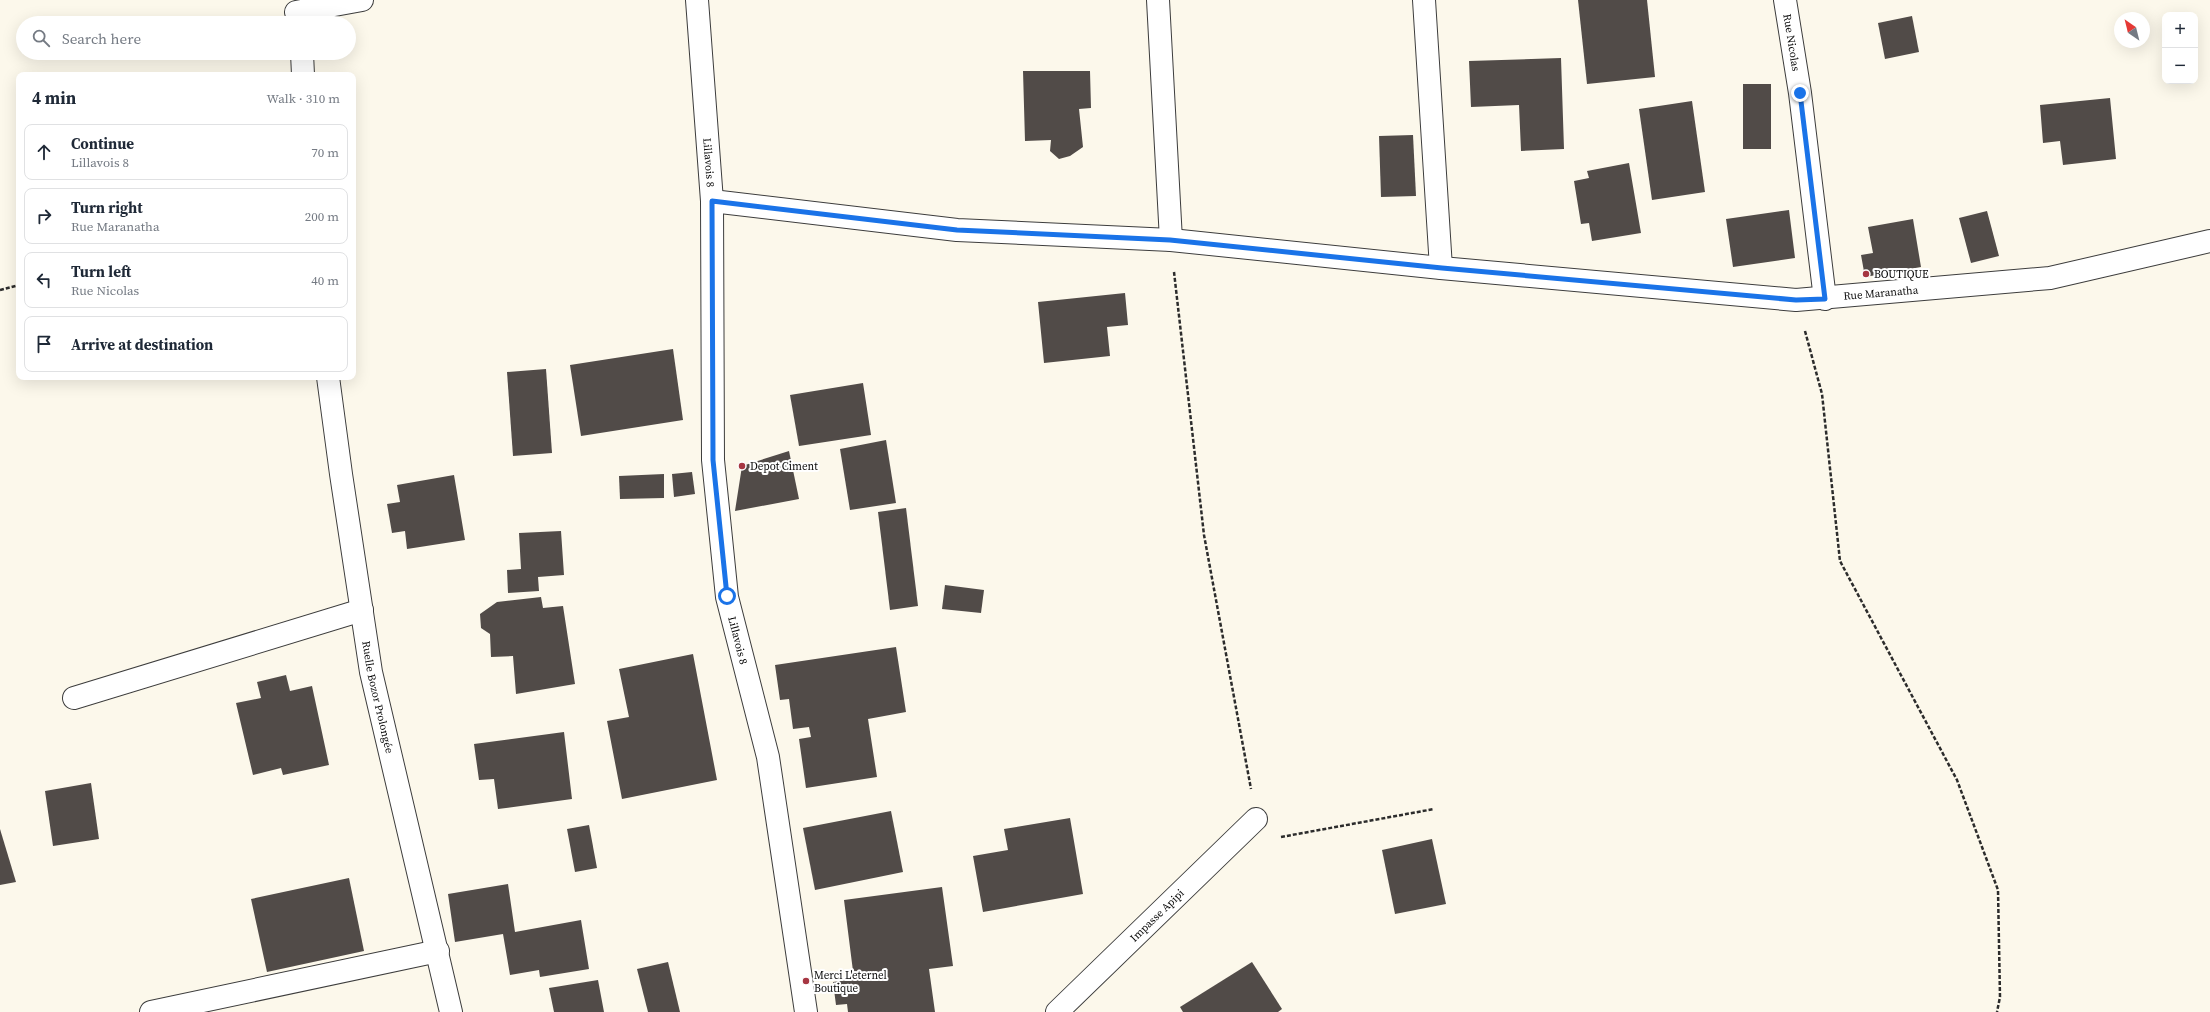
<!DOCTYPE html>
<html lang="en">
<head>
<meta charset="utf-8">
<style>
	:root { --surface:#fff; --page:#f6f6f7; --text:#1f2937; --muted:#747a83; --line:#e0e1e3 }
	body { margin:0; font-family:"Source Serif 4",serif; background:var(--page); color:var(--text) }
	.controls { position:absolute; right:12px; top:12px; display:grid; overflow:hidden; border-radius:8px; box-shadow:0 4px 16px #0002 }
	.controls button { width:36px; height:36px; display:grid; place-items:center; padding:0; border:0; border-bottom:1px solid var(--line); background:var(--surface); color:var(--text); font:20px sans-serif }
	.compass { position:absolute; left:2114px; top:12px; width:36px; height:36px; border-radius:50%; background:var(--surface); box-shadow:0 4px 16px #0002; rotate:325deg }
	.stop { position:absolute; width:12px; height:12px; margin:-9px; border:3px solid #1a73e8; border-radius:50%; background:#fff }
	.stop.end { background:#1a73e8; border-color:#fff; box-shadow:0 1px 4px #0008 }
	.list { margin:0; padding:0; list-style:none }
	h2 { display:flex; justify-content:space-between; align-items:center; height:52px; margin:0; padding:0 16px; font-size:17px }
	h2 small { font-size:13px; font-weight:400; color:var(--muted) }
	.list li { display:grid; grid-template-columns:26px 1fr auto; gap:12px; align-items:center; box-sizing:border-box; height:56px; margin:0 8px 8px; padding:0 8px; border:1px solid var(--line); border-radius:8px }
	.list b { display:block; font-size:15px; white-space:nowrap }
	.list p { margin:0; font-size:13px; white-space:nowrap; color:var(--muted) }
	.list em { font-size:13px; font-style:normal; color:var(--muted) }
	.icon { flex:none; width:22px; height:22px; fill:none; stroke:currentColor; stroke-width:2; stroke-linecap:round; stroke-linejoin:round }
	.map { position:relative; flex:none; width:2210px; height:1012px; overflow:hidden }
	.search { position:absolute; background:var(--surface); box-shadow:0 4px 16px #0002; left:16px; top:16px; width:340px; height:44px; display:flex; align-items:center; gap:10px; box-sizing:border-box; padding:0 14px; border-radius:22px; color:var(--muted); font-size:15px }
	.panel { position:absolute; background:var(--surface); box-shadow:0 4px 16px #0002; left:16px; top:72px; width:340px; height:308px; border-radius:8px }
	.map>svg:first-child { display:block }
	.building { fill:#514b48 }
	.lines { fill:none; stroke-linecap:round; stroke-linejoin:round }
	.service-casing { stroke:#3d3d3d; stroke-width:24 }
	.minor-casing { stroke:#3d3d3d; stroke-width:24 }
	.path { stroke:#2c2c2c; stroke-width:2.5; stroke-dasharray:4 2; stroke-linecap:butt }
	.service { stroke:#fff; stroke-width:22 }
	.minor { stroke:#fff; stroke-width:22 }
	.route { stroke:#1a73e8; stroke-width:5 }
	.poi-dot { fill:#a63642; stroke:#fff; stroke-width:1.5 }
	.labels { text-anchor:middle; stroke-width:4; stroke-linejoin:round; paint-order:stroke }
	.street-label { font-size:11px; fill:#0a0a0a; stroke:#fff }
	.poi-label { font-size:11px; fill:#0a0a0a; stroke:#fff; text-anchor:start }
</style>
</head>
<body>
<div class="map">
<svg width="2210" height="1012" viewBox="0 0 2210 1012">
	<rect width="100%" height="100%" fill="#fcf8eb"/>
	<g class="building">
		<polygon points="1578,0 1647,0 1655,77 1587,84"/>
		<polygon points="1912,16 1919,52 1885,59 1878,23"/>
		<polygon points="1561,58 1564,149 1521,151 1519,105 1471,107 1469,61"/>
		<polygon points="1023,71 1090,71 1091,108 1079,109 1083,147 1070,156 1059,159 1050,151 1051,140 1025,141"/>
		<rect x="1743" y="84" width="28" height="65"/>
		<polygon points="2110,98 2116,159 2063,165 2060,141 2043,143 2040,105"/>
		<polygon points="1692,101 1705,192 1652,200 1639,109"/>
		<polygon points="1413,135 1416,196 1381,197 1379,136"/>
		<polygon points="1629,163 1641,233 1592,241 1589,223 1581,224 1574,181 1589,178 1587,171"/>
		<polygon points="1789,210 1795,258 1733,267 1726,219"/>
		<polygon points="1987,211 1999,256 1971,263 1959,218"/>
		<polygon points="1913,219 1921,267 1865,277 1861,255 1873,253 1868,227"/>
		<polygon points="1125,293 1128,325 1107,327 1110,356 1044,363 1038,302"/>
		<polygon points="673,349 683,420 581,436 570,365"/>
		<polygon points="546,369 552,453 513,456 507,372"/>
		<polygon points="863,383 871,435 799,446 790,395"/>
		<polygon points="886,440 896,503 850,510 840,449"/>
		<polygon points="789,451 799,499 735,511 742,466"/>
		<polygon points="692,472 695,494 674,497 672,474"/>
		<polygon points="664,474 664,498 620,499 619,476"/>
		<polygon points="454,475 465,540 407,549 405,531 392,533 387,504 400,502 397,485"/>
		<polygon points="906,508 918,606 890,610 878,512"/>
		<polygon points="561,531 564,575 538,577 539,591 508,593 507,570 521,569 519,533"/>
		<polygon points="945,585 984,590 981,613 942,609"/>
		<polygon points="541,597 543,608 563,606 575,684 516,694 513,656 491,657 490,634 481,628 480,614 497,602"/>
		<polygon points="896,647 906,712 868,719 877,777 806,788 799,739 811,737 809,727 793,729 789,699 780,700 775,665"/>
		<polygon points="693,654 717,780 622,799 607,721 629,717 619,669"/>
		<polygon points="286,675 290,691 312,686 329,765 283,775 281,768 253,775 236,703 261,698 257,682"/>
		<polygon points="564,732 572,799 498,809 494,779 479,780 474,744"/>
		<polygon points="91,783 99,839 53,846 45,791"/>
		<polygon points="891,811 903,872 815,890 803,828"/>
		<polygon points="1070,818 1083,894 983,912 973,856 1008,850 1004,829"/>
		<polygon points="589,825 597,868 575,872 567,829"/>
		<polygon points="0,829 16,882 0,885"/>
		<polygon points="1432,839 1446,904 1395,914 1382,850"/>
		<polygon points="349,878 364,951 267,972 251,899"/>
		<polygon points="508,884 515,932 581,920 589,969 540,977 539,970 510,975 503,934 455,942 448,894"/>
		<polygon points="942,887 953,966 929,969 935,1012 848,1012 847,1004 836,1005 833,982 854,979 844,900"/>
		<polygon points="668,962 680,1012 648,1012 637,969"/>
		<polygon points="1252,962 1282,1009 1278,1012 1183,1012 1180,1007"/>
		<polygon points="598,980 604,1012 554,1012 549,988"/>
	</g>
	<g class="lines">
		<g class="service-casing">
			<polyline id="service" points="74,698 362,610"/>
		</g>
		<g class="minor-casing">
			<g id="minor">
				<path id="s1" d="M697,0l15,201 1,259 14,137 41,160 38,255"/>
				<polyline points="1158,0 1171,240"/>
				<polyline points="1424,0 1441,268"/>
				<path id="s2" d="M1785,0l15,93 25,206"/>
				<polyline points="296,12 362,0"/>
				<polyline points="302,53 303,75"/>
				<path id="s3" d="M712,201l245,29 214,10 270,28 355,32 254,-22 160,-37"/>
				<path id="s4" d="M328,377l13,97 30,198 80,340"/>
				<polyline points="151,1012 438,951"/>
				<path id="s5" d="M1057,1012l199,-193"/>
			</g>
		</g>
		<g class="path">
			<polyline points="1174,272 1204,535 1251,789"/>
			<polyline points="0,290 19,285"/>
			<polyline points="1805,331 1822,394 1840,561 1957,780 1998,890 2000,997 1997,1012"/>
			<polyline points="1281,837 1434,809"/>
		</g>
		<use href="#service" class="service"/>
		<use href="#minor" class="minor"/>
	</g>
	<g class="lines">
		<polyline class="route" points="727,596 713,460 712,201 957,230 1170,240 1442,268 1796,300 1825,299 1800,93"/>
	</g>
	<g class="poi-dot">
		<circle cx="1866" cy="274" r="4"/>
		<circle cx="742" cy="466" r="4"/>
		<circle cx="806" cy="981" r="4"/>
	</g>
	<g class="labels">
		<g class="street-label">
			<text dy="4" stroke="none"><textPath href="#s2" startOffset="43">Rue Nicolas</textPath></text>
			<text dy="4" stroke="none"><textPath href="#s1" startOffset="163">Lillavois 8</textPath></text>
			<text dy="4" stroke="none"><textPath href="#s3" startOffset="1174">Rue Maranatha</textPath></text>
			<text dy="4" stroke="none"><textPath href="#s1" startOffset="643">Lillavois 8</textPath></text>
			<text dy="4" stroke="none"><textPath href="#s4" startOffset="324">Ruelle Bozor Prolongée</textPath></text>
			<text dy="4" stroke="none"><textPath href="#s5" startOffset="139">Impasse Apipi</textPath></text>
		</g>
		<g class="poi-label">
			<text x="1874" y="278">BOUTIQUE</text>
			<text x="750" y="470">Depot Ciment</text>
			<text x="814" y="979">Merci L'eternel<tspan x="814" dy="13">Boutique</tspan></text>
		</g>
	</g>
</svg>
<div class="controls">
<button>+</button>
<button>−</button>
</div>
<svg class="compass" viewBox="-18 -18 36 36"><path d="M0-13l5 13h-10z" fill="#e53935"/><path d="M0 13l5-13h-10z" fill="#747a83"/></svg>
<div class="stop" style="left:727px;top:596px"></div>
<div class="stop end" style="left:1800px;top:93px"></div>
<div class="search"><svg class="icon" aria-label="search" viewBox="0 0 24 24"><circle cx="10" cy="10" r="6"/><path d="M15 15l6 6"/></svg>Search here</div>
<section class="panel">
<h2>4 min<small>Walk · 310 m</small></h2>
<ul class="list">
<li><svg class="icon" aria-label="ahead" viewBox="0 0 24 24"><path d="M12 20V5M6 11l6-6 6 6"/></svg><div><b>Continue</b><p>Lillavois 8</p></div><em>70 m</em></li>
<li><svg class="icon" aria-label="right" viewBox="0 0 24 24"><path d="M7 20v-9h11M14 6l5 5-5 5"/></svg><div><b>Turn right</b><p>Rue Maranatha</p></div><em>200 m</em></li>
<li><svg class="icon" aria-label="left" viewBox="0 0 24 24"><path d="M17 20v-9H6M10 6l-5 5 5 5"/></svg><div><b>Turn left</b><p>Rue Nicolas</p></div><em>40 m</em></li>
<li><svg class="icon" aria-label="arrive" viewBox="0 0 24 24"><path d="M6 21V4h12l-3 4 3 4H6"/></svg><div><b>Arrive at destination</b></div></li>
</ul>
</section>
</div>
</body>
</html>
